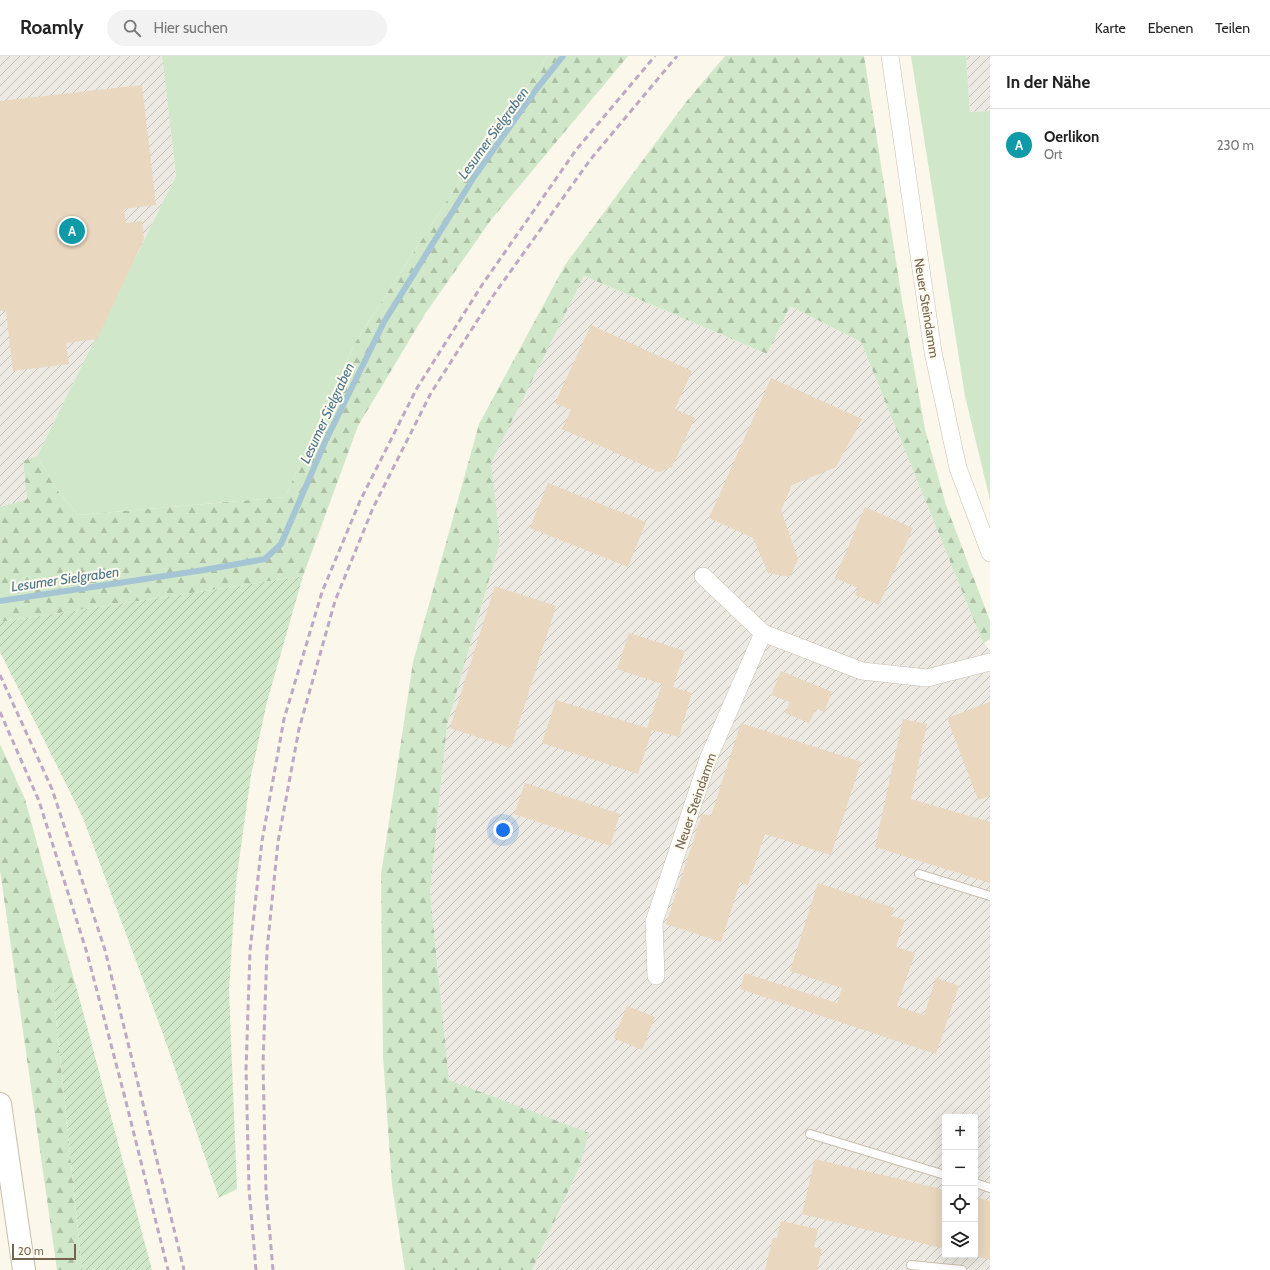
<!DOCTYPE html>
<html lang="de">
<head>
<meta charset="utf-8">
<style>
	:root { --surface:#fff; --page:#f2f2f2; --text:#222; --muted:#767676; --line:#e0e0e0; --accent:#75533b }
	body { margin:0; font-family:Cabin,sans-serif; background:var(--page); color:var(--text) }
	.controls { position:absolute; right:12px; bottom:12px; display:grid; overflow:hidden; border-radius:4px; box-shadow:0 4px 16px #0002 }
	.controls button { width:36px; height:36px; display:grid; place-items:center; padding:0; border:0; border-bottom:1px solid var(--line); background:var(--surface); color:var(--text); font:20px sans-serif }
	.scale { position:absolute; left:12px; bottom:10px; width:64px; box-sizing:border-box; padding-left:4px; border:2px solid #74634f; border-top:0; font-size:11px; line-height:14px; white-space:nowrap; color:#74634f; -webkit-text-stroke:3px #fefbf0; paint-order:stroke }
	.you { position:absolute; left:503px; top:774px; width:14px; height:14px; margin:-10px; border:3px solid #fff; border-radius:50%; background:#1a73e8; box-shadow:0 0 0 6px #1a73e833 }
	.badge { display:grid; place-items:center; width:26px; height:26px; border-radius:50%; background:var(--accent); color:#fff; font-size:13px; font-weight:700 }
	.pin { position:absolute; translate:-50% -50%; border:2px solid #fff; box-shadow:0 1px 4px #0006 }
	.list { margin:0; padding:0; list-style:none }
	h2 { display:flex; justify-content:space-between; align-items:center; height:52px; margin:0; padding:0 16px; font-size:17px }
	h2 small { font-size:13px; font-weight:400; color:var(--muted) }
	.list li { display:grid; grid-template-columns:26px 1fr auto; gap:12px; align-items:center; box-sizing:border-box; height:72px; padding:0 16px; border-top:1px solid var(--line) }
	.list b { display:block; font-size:15px; white-space:nowrap }
	.list p { margin:0; font-size:13px; white-space:nowrap; color:var(--muted) }
	.list em { font-size:13px; font-style:normal; color:var(--muted) }
	.icon { flex:none; width:22px; height:22px; fill:none; stroke:currentColor; stroke-width:2; stroke-linecap:round; stroke-linejoin:round }
	.map { position:relative; flex:none; width:990px; height:1214px; overflow:hidden }
	header { display:flex; align-items:center; gap:24px; box-sizing:border-box; height:56px; padding:0 20px; background:var(--surface); border-bottom:1px solid var(--line) }
	header strong { font-size:19px }
	nav { display:flex; gap:22px; margin-inline-start:auto; font-size:14px }
	.search { width:280px; height:36px; background:var(--page); display:flex; align-items:center; gap:10px; box-sizing:border-box; padding:0 14px; border-radius:22px; color:var(--muted); font-size:15px }
	main { display:flex }
	aside { flex:1; background:var(--surface) }
	.map>svg:first-child { display:block }
	.industrial { fill:url(#industrial-furrows); fill-rule:evenodd }
	.grass { fill:#d0e8c9 }
	.forest { fill:url(#forest-firs) }
	.garden { fill:url(#garden-furrows) }
	.lines { fill:none; stroke-linecap:round; stroke-linejoin:round }
	.stream { stroke:#a6c5d4; stroke-width:6 }
	.building { fill:#e9d7bf }
	.service-casing { stroke:#cabfad; stroke-width:10 }
	.minor-casing { stroke:#cabfad; stroke-width:18 }
	.secondary-casing { stroke:#cbbea9; stroke-width:24 }
	.service { stroke:#fff; stroke-width:8 }
	.minor { stroke:#fff; stroke-width:17 }
	.secondary { stroke:#fff; stroke-width:22 }
	.rail { stroke:#bda8c5; stroke-width:3; stroke-dasharray:6 4; stroke-linecap:butt }
	.labels { text-anchor:middle; stroke-width:4; stroke-linejoin:round; paint-order:stroke }
	.street-label { font-size:13px; fill:#74634f; stroke:#fefbf0 }
	.water-label { font-size:14px; font-style:italic; fill:#4d768b; stroke:#fefbf0 }
</style>
</head>
<body>
<header>
<strong>Roamly</strong>
<div class="search"><svg class="icon" aria-label="search" viewBox="0 0 24 24"><circle cx="10" cy="10" r="6"/><path d="M15 15l6 6"/></svg>Hier suchen</div>
<nav><a>Karte</a><a>Ebenen</a><a>Teilen</a></nav>
</header>
<main>
<div class="map">
<svg width="990" height="1214" viewBox="0 0 990 1214">
	<defs>
		<pattern id="industrial-furrows" width="10" height="10" patternUnits="userSpaceOnUse"><rect width="10" height="10" fill="#ece9e2"/><path d="M-1 1l2-2M0 10L10 0M9 11l2-2" fill="none" stroke="#c4c0ba"/></pattern>
		<pattern id="forest-firs" width="22" height="20" patternUnits="userSpaceOnUse"><rect width="22" height="20" fill="#d0e8c9"/><path d="M5 1l3.5 6h-7zM16 11l3.5 6h-7z" fill="#adc0a6"/></pattern>
		<pattern id="garden-furrows" width="10" height="10" patternUnits="userSpaceOnUse"><rect width="10" height="10" fill="#d0e8c9"/><path d="M-1 1l2-2M0 10L10 0M9 11l2-2" fill="none" stroke="#adc0a6"/></pattern>
	</defs>
	<rect width="100%" height="100%" fill="#fbf7ea"/>
	<g class="industrial">
		<polygon points="0,0 162,0 176,120 37,400 23,405 27,443 0,451"/>
		<polygon points="966,0 990,0 990,55 970,56"/>
		<path d="M584,220l183,78 23,-48 71,36 120,296 9,13v619h-458l47,-102 -130,-88 -19,-188 17,-167 53,-183 -10,-79zM945,1061h30v138h-30z"/>
	</g>
	<g class="grass">
		<polygon points="162,0 548,0 468,112 355,287 285,441 78,459 58,435 37,400 176,120"/>
		<polygon points="911,0 966,0 970,56 990,55 990,444 965,340"/>
	</g>
	<g class="forest">
		<polygon points="548,0 628,0 491,164 425,258 358,370 303,520 0,566 0,451 27,443 23,405 37,400 58,435 78,459 285,441 355,287 468,112"/>
		<polygon points="725,0 864,0 903,250 925,373 946,449 990,565 990,583 984,587 981,582 861,286 790,250 767,298 584,220 491,407 500,486 447,669 430,836 449,1024 589,1077 579,1112 532,1214 405,1214 392,1129 383,1001 381,819 413,606 479,368 565,209 686,46"/>
		<polygon points="0,688 25,743 75,927 53,932 82,1214 57,1214 0,814"/>
	</g>
	<g class="garden">
		<polygon points="303,520 267,646 251,719 236,826 229,934 237,1133 219,1142 163,978 83,762 0,596 0,566"/>
		<polygon points="75,927 82,952 152,1214 82,1214 53,931"/>
	</g>
	<g class="lines">
		<polyline class="stream" points="0,545 204,514 265,503 281,488 325,386 384,266 474,121 538,31 563,0"/>
	</g>
	<g class="building">
		<polygon points="142,29 156,149 124,153 126,167 142,165 144,183 97,283 66,287 69,308 13,315 6,255 0,255 0,45"/>
		<polygon points="591,269 692,315 675,353 695,362 672,411 659,416 562,373 571,354 555,347"/>
		<polygon points="771,322 862,363 836,411 792,429 781,454 798,503 790,521 768,517 753,482 709,462"/>
		<polygon points="548,427 646,466 628,511 530,472"/>
		<polygon points="865,451 913,472 879,549 855,539 858,532 835,522"/>
		<polygon points="495,530 556,550 511,692 450,672"/>
		<polygon points="629,577 685,595 673,631 692,637 679,681 652,674 638,718 542,687 556,644 647,672 662,628 617,613"/>
		<polygon points="781,615 832,636 824,656 816,652 809,667 785,657 790,646 771,639"/>
		<polygon points="990,646 990,740 978,744 947,662"/>
		<polygon points="903,663 927,668 911,743 990,766 990,827 875,791"/>
		<polygon points="741,667 861,706 831,799 765,778 748,829 740,826 721,886 666,868 702,758 711,760"/>
		<polygon points="525,727 620,758 610,790 514,758"/>
		<polygon points="818,827 894,852 891,860 905,864 896,891 915,897 897,950 924,959 936,922 959,930 936,998 740,933 745,917 837,947 842,932 790,915"/>
		<polygon points="627,950 655,961 642,994 614,982"/>
		<polygon points="815,1103 945,1134 945,1193 802,1158"/>
		<polygon points="975,1141 990,1145 990,1204 975,1200"/>
		<polygon points="781,1165 818,1173 814,1191 822,1193 817,1214 765,1214 773,1182 777,1182"/>
	</g>
	<g class="lines">
		<g class="service-casing">
			<g id="service">
				<polyline points="919,818 990,840"/>
				<polyline points="810,1078 945,1119"/>
				<polyline points="975,1127 990,1132"/>
				<polyline points="911,1209 962,1214"/>
			</g>
		</g>
		<g class="minor-casing">
			<g id="minor">
				<polyline points="890,0 933,296 958,412 990,497"/>
				<polyline points="703,520 763,577 862,615 927,622 990,606"/>
				<polyline points="656,920 654,866 708,703 763,577"/>
			</g>
		</g>
		<g class="secondary-casing">
			<polyline id="secondary" points="0,1048 24,1214"/>
		</g>
		<use href="#service" class="service"/>
		<use href="#minor" class="minor"/>
		<use href="#secondary" class="secondary"/>
		<g class="rail">
			<polyline points="0,619 52,733 105,894 184,1214"/>
			<polyline points="0,656 39,745 87,897 124,1038 168,1214"/>
			<polyline points="256,1214 249,1133 246,1013 250,895 262,785 284,663 322,536 360,445 417,332 482,229 576,94 655,0"/>
			<polyline points="273,1214 266,1134 263,1009 267,894 278,786 299,673 335,545 373,452 431,337 493,240 590,104 677,0"/>
		</g>
	</g>
	<g class="labels">
		<g class="street-label">
			<text transform="translate(927 252) rotate(81)" y="5">Neuer Steindamm</text>
			<text transform="translate(695 745) rotate(-71)" y="5">Neuer Steindamm</text>
		</g>
		<g class="water-label">
			<text transform="translate(493 77) rotate(-54)" y="5">Lesumer Sielgraben</text>
			<text transform="translate(327 357) rotate(-65)" y="5">Lesumer Sielgraben</text>
			<text transform="translate(65 523) rotate(-8)" y="5">Lesumer Sielgraben</text>
		</g>
	</g>
</svg>
<div class="controls">
<button>+</button>
<button>−</button>
<button><svg class="icon" aria-label="locate" viewBox="0 0 24 24"><circle cx="12" cy="12" r="6"/><path d="M12 2v4M12 18v4M2 12h4M18 12h4"/></svg></button>
<button><svg class="icon" aria-label="layers" viewBox="0 0 24 24"><path d="M12 4l9 5-9 5-9-5zM3 14l9 5 9-5"/></svg></button>
</div>
<div class="scale">20 m</div>
<div class="you"></div>
<div class="pin badge" style="left:72px;top:175px;background:#0f9aa8">A</div>
</div>
<aside>
<h2>In der Nähe<small></small></h2>
<ul class="list">
<li><span class="badge" style="background:#0f9aa8">A</span><div><b>Oerlikon</b><p>Ort</p></div><em>230 m</em></li>
</ul>
</aside>
</main>
</body>
</html>
